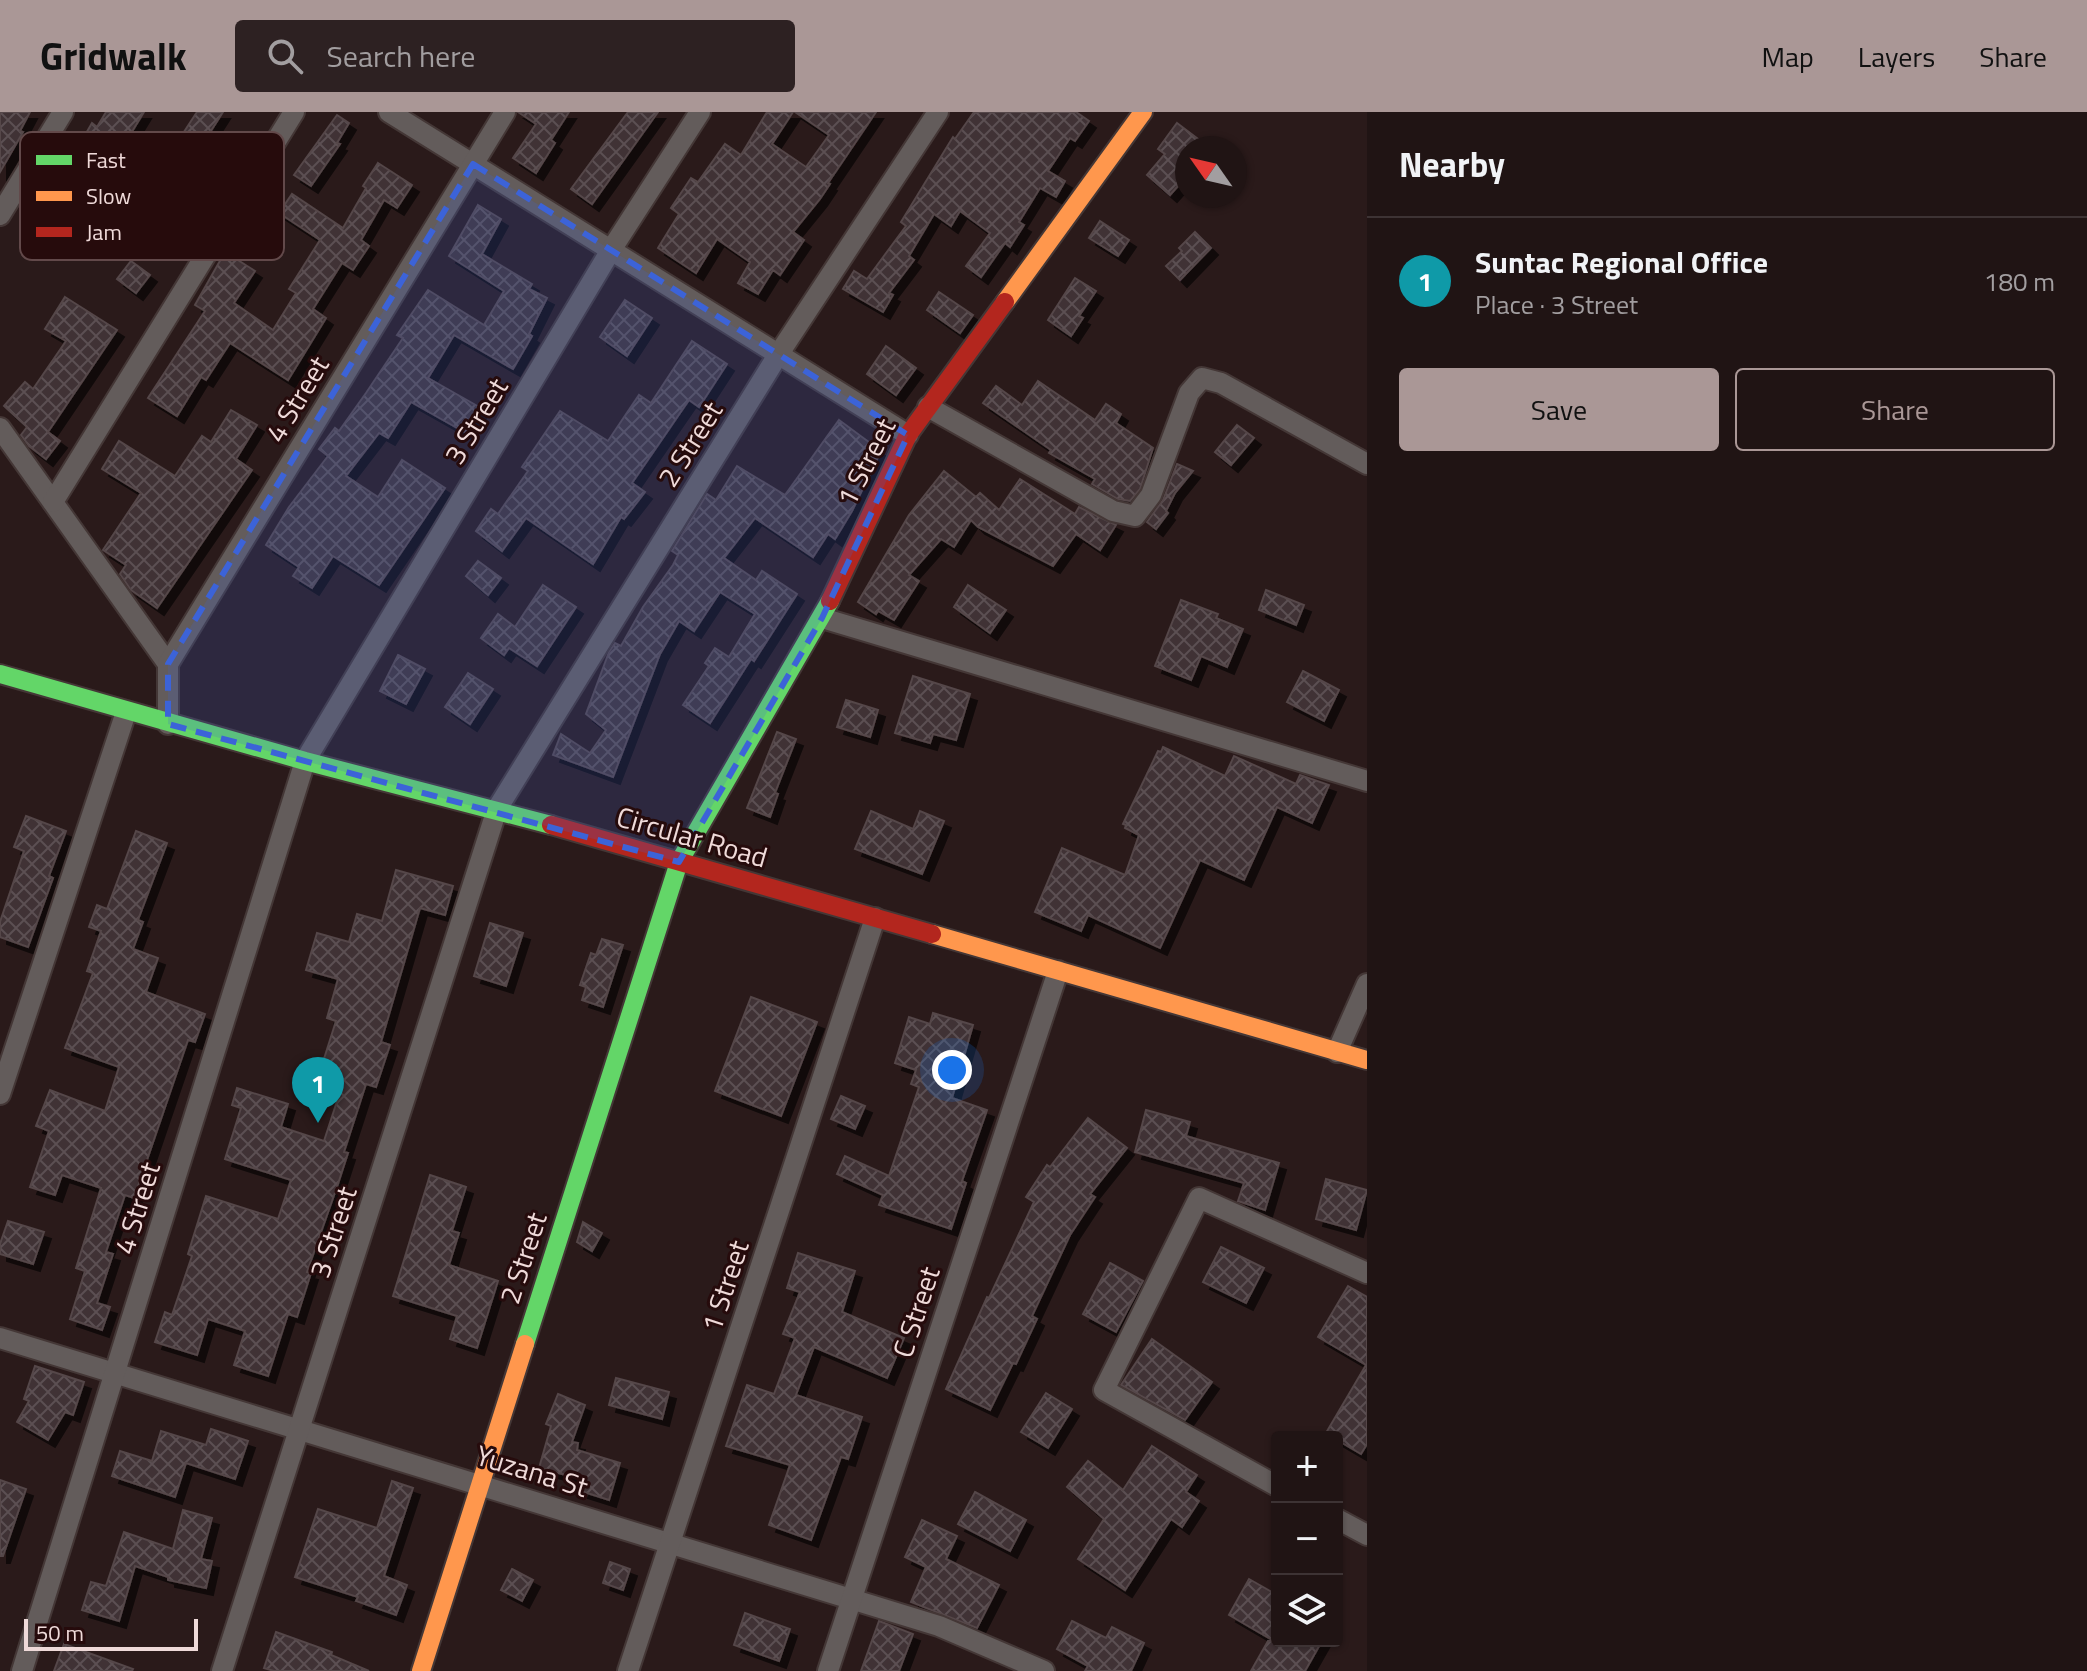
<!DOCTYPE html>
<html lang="en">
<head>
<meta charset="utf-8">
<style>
	:root { --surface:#201414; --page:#2d2122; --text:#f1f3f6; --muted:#a29ea0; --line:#3d3334; --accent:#aa9796 }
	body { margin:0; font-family:"Titillium Web",sans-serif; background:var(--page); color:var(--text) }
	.controls { position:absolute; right:24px; bottom:24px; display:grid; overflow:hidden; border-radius:8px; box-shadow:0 2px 6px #0004 }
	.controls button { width:72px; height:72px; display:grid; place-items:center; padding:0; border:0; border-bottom:2px solid var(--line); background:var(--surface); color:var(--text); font:40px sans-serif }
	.compass { position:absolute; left:1175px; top:24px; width:72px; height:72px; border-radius:50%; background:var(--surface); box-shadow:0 2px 6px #0004; rotate:304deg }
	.scale { position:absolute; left:24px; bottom:20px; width:174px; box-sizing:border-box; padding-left:8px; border:4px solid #efdad9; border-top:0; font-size:22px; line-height:28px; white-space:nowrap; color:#efdad9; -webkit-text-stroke:6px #260b0c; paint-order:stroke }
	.you { position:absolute; left:952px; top:958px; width:28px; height:28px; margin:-20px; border:6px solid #fff; border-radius:50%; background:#1a73e8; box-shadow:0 0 0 12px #1a73e833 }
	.badge { display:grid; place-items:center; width:52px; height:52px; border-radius:50%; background:var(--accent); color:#fff; font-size:26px; font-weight:700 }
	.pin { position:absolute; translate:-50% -66px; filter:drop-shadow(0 2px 4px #0008) }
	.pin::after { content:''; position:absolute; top:42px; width:28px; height:24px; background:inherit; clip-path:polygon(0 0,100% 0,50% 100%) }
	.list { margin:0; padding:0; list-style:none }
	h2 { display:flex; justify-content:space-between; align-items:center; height:104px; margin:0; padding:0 32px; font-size:34px }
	h2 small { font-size:26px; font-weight:400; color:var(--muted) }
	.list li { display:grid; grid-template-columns:52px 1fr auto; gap:24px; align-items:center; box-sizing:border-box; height:128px; padding:0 32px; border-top:2px solid var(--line) }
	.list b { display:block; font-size:30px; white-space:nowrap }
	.list p { margin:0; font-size:26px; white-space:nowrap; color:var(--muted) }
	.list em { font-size:26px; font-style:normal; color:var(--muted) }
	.actions { display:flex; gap:16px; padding:24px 32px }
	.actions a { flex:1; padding:18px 0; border:2px solid var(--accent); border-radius:8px; text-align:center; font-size:28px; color:var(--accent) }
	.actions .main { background:var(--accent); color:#111 }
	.icon { flex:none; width:44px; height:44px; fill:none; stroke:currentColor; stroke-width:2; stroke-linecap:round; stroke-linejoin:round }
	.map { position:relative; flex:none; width:1367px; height:1559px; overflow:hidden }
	header { display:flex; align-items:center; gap:48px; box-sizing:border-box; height:112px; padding:0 40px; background:var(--accent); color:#111 }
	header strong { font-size:38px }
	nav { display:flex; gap:44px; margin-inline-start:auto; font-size:28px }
	.search { width:560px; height:72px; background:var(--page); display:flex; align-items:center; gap:20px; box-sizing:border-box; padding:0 28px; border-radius:8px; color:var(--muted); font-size:30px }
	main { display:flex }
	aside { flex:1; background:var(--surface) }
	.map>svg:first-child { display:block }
	.building { fill:url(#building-cross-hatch); stroke:#544648; stroke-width:2; filter:url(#shadow) }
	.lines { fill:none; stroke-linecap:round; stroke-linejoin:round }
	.street-casing { stroke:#443736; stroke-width:24 }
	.fast-casing { stroke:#443736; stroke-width:22 }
	.slow-casing { stroke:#443736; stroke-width:22 }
	.jam-casing { stroke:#443736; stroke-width:22 }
	.street { stroke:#635c5b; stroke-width:20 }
	.fast { stroke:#63d668; stroke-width:18 }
	.slow { stroke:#ff974d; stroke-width:18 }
	.jam { stroke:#b3261e; stroke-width:18 }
	.marked { fill:#3c63d8; fill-opacity:0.2; stroke:#3c63d8; stroke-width:6; stroke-dasharray:16 10; stroke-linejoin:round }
	.labels { text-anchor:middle; stroke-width:6; stroke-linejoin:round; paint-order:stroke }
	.street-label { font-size:28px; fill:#efdad9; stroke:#260b0c }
	.key { fill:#260b0c; stroke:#62494a; stroke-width:2 }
	.key-label { font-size:22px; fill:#efdad9 }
</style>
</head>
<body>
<header>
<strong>Gridwalk</strong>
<div class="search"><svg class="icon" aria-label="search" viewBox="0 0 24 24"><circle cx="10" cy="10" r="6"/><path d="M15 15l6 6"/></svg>Search here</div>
<nav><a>Map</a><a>Layers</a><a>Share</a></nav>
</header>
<main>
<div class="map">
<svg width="1367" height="1559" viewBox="0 0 1367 1559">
	<defs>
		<pattern id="building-cross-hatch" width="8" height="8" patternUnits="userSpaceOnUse" patternTransform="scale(2)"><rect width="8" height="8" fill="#3f3235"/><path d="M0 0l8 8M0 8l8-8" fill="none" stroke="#5b4f52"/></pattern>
		<filter id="shadow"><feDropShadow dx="7" dy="7" stdDeviation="0" flood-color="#0009"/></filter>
	</defs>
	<rect width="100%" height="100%" fill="#2a1a1a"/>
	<g class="building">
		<polygon points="0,0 30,0 20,19 23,20 0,60"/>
		<polygon points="106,0 144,0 125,31 129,33 116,55 110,51 77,106 85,111 73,130 31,103 43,84 48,87 92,11 97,15"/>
		<polygon points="197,0 223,0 186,58 182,56 161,88 146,78"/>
		<polygon points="518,0 569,0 551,28 555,31 536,61 513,46 536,12"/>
		<polygon points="628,0 658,0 592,92 571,77"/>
		<polygon points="767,0 793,0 772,32 806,55 829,23 795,0 876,0 828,71 830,72 820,87 793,120 804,128 780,163 773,158 758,182 738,171 750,150 717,127 696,161 658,136 679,102 671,96 691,66 698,70 725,32 741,43"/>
		<polygon points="974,0 1076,0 1089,9 1075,29 1070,26 1048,59 1065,69 1056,85 1040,76 1019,110 1024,113 1010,135 1005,131 981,165 966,154 990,121 960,99 951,114 934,102 909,144 914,148 889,181 893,183 883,200 843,177 854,159 867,167 906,114 901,110 953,25 955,27"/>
		<polygon points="337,3 349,11 337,31 340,32 311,74 294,63"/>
		<polygon points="1177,11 1210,36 1187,36 1187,64 1170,83 1147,63 1165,42 1158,37"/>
		<polygon points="378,51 412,73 397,96 384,88 361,128 369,134 353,158 342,151 313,197 326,206 288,268 230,231 206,268 201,265 177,304 148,286 205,199 195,193 225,140 255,159 234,191 273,218 296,181 289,177 320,128 279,101 292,82 343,116 366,76 363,74"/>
		<polygon points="478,93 501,107 482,142 532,172 529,177 547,186 529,222 532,224 513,257 454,223 428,266 481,296 466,321 411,290 388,326 379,321 346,364 378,385 402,348 445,376 379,473 333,444 312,476 293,464 299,455 266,433 289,395 328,344 319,337 335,316 339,319 366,281 403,226 397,223 428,178 484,213 504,179 449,144"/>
		<polygon points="1100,109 1129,128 1118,144 1089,126"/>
		<polygon points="1195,120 1211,136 1180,168 1166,154 1182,139 1179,136"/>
		<polygon points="131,149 150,163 136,181 117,167"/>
		<polygon points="1075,166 1096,179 1079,204 1083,206 1071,224 1048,208"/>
		<polygon points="939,180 973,203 960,221 927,198"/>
		<polygon points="65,185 117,218 48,320 60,329 46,347 29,334 21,323 27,315 4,294 25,270 33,277 66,229 45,217"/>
		<polygon points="625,188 652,206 627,244 600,225"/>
		<polygon points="692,229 727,252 699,295 689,288 632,371 645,380 624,407 621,405 593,452 526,406 502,439 476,419 491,397 498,402 528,359 522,355 560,299 608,329 639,283 651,291"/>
		<polygon points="886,234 916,256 896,283 867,262"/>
		<polygon points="1038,269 1095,308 1106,292 1121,302 1116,311 1153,336 1140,377 1130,389 1118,387 1092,372 1095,367 1049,341 1051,338 983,291 996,274 1022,293"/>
		<polygon points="231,298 257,313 236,347 252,358 157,496 131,478 120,462 126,453 103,438 141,381 102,357 119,329 175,364 202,324 211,330"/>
		<polygon points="839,308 881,339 852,399 835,427 828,422 813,445 755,406 724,446 756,468 762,459 797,482 754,549 751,547 710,611 683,593 709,554 705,551 715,536 729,545 755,502 720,480 694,519 679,509 660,542 613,665 553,643 561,622 590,641 606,618 586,602 609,540 615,531 621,534 643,495 673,453 678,443 672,439 707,382 716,388 737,354 785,383"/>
		<polygon points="1237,313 1254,326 1231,353 1215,340"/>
		<polygon points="1177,352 1193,359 1175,381 1166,399 1168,401 1156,417 1147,410 1163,388"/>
		<polygon points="944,359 976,385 980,381 999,398 1020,367 1075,402 1079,395 1116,413 1100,438 1076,422 1053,454 978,415 971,408 954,435 941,427 909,463 919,469 894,508 878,499 876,502 858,490 909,403"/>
		<polygon points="478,449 501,466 488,483 466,464"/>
		<polygon points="543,473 576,495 537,554 509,536 504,543 481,526 498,502 515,515"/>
		<polygon points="968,473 1006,498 990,521 954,495"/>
		<polygon points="1266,478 1304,493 1296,513 1259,498"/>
		<polygon points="1181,488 1218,502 1216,506 1243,517 1227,555 1201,544 1191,568 1155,554"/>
		<polygon points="398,543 425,557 406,592 380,579"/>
		<polygon points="1303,559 1339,578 1324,609 1287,590"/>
		<polygon points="468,561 493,577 470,612 445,595"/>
		<polygon points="913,564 970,582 956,628 933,622 930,631 895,621"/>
		<polygon points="846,588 878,598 870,625 837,615"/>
		<polygon points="777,620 796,627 775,681 778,682 770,705 747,696"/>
		<polygon points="1163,635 1225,664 1234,644 1296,672 1300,663 1329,673 1312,711 1277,695 1244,768 1200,748 1160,836 1088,803 1081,819 1035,800 1062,736 1125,763 1139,723 1125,716 1126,713 1123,712 1158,639 1161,640"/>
		<polygon points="871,699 913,717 920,699 944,709 922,762 855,737"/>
		<polygon points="26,704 66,719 49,764 53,766 28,835 0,825 0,810 24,739 14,735"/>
		<polygon points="136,719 167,731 138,808 143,810 133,837 158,846 146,880 205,902 195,930 188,928 134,1086 125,1083 106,1140 113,1142 97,1191 110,1195 102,1218 70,1207 85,1159 76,1156 101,1076 62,1063 55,1083 30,1075 49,1019 36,1014 50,978 105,999 119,955 65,936 93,861 87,859 101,819 89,815 97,793 107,797"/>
		<polygon points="396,758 453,774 445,803 420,796 381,930 390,933 376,975 366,972 344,1040 348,1041 338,1072 307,1160 311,1161 297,1205 288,1202 268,1264 234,1253 245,1219 208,1207 197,1243 155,1230 165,1200 172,1203 192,1144 188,1142 206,1084 278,1107 291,1068 225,1047 241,996 232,993 237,976 288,992 281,1015 324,1029 340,980 316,972 336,909 327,906 338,867 306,858 317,821 349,830 357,802 382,809"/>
		<polygon points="490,811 523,821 506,874 474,864"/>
		<polygon points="602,827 623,833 603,895 582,888 586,875 580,873 591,841 596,843"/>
		<polygon points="751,885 817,910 781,1004 715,979"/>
		<polygon points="933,901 973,913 952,986 987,998 962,1069 966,1071 951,1117 879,1093 883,1083 837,1062 845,1044 889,1064 919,975 911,972 916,958 895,951 909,905 930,912"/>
		<polygon points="841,984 865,994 855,1017 831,1007"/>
		<polygon points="1146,998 1190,1010 1186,1024 1279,1051 1265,1098 1238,1089 1244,1071 1135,1040"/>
		<polygon points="1088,1006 1127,1036 1090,1082 1095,1085 1070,1123 1032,1204 1037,1207 1016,1252 1013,1251 990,1298 946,1277 987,1185 989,1186 1034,1090 1026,1085 1047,1053 1050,1055"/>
		<polygon points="430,1063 466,1075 452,1119 459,1121 449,1153 498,1169 477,1236 450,1227 457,1204 393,1184"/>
		<polygon points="1326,1067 1367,1078 1356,1118 1316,1107"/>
		<polygon points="8,1109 44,1120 33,1152 0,1142 0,1132"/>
		<polygon points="583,1110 602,1121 592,1139 577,1130"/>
		<polygon points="1221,1135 1264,1156 1246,1191 1203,1170"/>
		<polygon points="798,1141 855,1159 842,1200 904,1226 887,1266 814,1235 796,1283 862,1305 848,1347 841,1345 811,1428 769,1413 790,1353 726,1334 747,1273 774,1282 795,1226 783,1222 800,1180 787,1176"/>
		<polygon points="1110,1151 1143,1169 1116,1220 1083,1202"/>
		<polygon points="1348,1174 1367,1185 1367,1332 1361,1342 1337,1328 1337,1325 1326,1321 1366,1253 1318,1225"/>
		<polygon points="1152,1227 1212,1270 1185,1308 1121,1273"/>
		<polygon points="35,1254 84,1270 73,1303 65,1300 48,1328 17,1310 29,1289 24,1287"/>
		<polygon points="616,1266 669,1280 662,1307 609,1293"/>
		<polygon points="1046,1281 1072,1297 1048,1336 1021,1320"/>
		<polygon points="558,1282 585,1293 572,1330 578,1331 577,1338 620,1351 609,1388 581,1379 585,1368 539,1356 551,1314 546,1312"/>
		<polygon points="211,1317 248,1329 235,1367 186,1351 175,1385 112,1364 120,1339 152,1349 161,1319 206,1333"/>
		<polygon points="1152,1334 1197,1363 1186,1380 1199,1389 1182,1415 1171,1407 1125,1478 1078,1447 1104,1407 1067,1375 1088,1349 1123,1378"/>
		<polygon points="0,1368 26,1377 3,1444 0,1444"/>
		<polygon points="392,1369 413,1376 384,1464 407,1473 396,1503 356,1489 358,1485 295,1465 318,1397 377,1416"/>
		<polygon points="975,1380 1026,1408 1010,1439 958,1412"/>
		<polygon points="183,1398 212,1406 201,1447 212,1449 206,1476 168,1468 168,1465 135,1454 119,1509 82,1498 91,1470 106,1474 124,1420 173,1437"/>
		<polygon points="922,1408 957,1424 946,1447 999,1473 977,1516 911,1490 926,1455 905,1445"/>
		<polygon points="610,1450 630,1457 623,1478 603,1471"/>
		<polygon points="512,1457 533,1468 522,1489 501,1478"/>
		<polygon points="1249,1467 1277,1483 1277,1529 1322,1529 1305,1559 1251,1559 1268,1529 1274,1529 1229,1503"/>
		<polygon points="745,1501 790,1517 779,1549 734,1533"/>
		<polygon points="879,1509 913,1522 899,1559 861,1559"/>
		<polygon points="1072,1509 1106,1526 1112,1515 1144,1531 1131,1559 1085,1559 1088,1554 1057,1537"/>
		<polygon points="276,1520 332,1540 331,1543 369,1559 274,1559 264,1556"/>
		<polygon points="64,1532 133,1557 132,1559 54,1559"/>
	</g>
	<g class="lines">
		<g class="street-casing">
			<g id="street">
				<polyline points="389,0 908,323"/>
				<polyline points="0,103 63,0"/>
				<polyline points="928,295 1113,399 1135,404 1151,383 1189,281 1202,266 1221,271 1367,352"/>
				<polyline points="0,316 168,552"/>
				<polyline points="53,390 294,0"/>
				<polyline points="822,506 1367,669"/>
				<polyline points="168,612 168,552 505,0"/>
				<polyline points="1337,940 1367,872"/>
				<polyline points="0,982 126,600"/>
				<polyline points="0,1226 939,1514 1044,1559"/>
				<polyline points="1277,1374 1104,1278 1199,1086 1367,1161"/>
				<polyline points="1337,1407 1367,1423"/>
				<polyline points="22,1559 305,649 611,138 700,0"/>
				<polyline points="222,1559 497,697 778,243 938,0"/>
				<polyline points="628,1559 875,806"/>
				<polyline points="828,1559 1058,859"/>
			</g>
		</g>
		<g class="fast-casing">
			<g id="fast">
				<polyline points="0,562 305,649 551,713"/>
				<polyline points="525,1232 679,750 830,489"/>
			</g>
		</g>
		<g class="slow-casing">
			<g id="slow">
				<polyline points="1005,190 1143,0"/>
				<polyline points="932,822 1367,948"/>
				<polyline points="421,1559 525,1232"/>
			</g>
		</g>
		<g class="jam-casing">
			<g id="jam">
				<polyline points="830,489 908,323 1005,190"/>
				<polyline points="551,713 932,822"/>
			</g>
		</g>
		<use href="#street" class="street"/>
		<use href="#fast" class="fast"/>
		<use href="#slow" class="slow"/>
		<use href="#jam" class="jam"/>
	</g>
	<path class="marked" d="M473,52l435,271 -86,183 -143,244 -511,-138v-60z"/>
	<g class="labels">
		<g class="street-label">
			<text transform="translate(297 287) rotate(-59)" y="10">4 Street</text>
			<text transform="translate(476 309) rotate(-59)" y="10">3 Street</text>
			<text transform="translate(690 332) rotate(-58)" y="10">2 Street</text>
			<text transform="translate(866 350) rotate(-63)" y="10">1 Street</text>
			<text transform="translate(692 725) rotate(16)" y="10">Circular Road</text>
			<text transform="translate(137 1096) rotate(-73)" y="10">4 Street</text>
			<text transform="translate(333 1120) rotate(-72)" y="10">3 Street</text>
			<text transform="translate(523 1146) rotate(-72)" y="10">2 Street</text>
			<text transform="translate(725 1174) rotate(-72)" y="10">1 Street</text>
			<text transform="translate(916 1200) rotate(-72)" y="10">C Street</text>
			<text transform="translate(532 1359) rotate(17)" y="10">Yuzana St</text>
		</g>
	</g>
	<rect x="20" y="20" width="264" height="128" rx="12" class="key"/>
	<rect x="36" y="43" width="36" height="10" fill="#63d668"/>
	<rect x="36" y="79" width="36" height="10" fill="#ff974d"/>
	<rect x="36" y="115" width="36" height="10" fill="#b3261e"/>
	<g class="key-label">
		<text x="86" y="56">Fast</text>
		<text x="86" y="92">Slow</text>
		<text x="86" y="128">Jam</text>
	</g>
</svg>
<div class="controls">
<button>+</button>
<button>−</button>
<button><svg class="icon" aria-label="layers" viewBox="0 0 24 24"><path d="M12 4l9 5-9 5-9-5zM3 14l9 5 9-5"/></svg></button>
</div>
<svg class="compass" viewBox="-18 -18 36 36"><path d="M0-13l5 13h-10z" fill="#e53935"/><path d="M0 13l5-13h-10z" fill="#a29ea0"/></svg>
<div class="scale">50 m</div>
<div class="you"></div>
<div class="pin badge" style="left:318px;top:1011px;background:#0f9aa8">1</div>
</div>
<aside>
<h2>Nearby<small></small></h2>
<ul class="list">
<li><span class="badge" style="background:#0f9aa8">1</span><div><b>Suntac Regional Office</b><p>Place · 3 Street</p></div><em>180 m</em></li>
</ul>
<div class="actions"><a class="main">Save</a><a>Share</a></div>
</aside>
</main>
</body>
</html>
